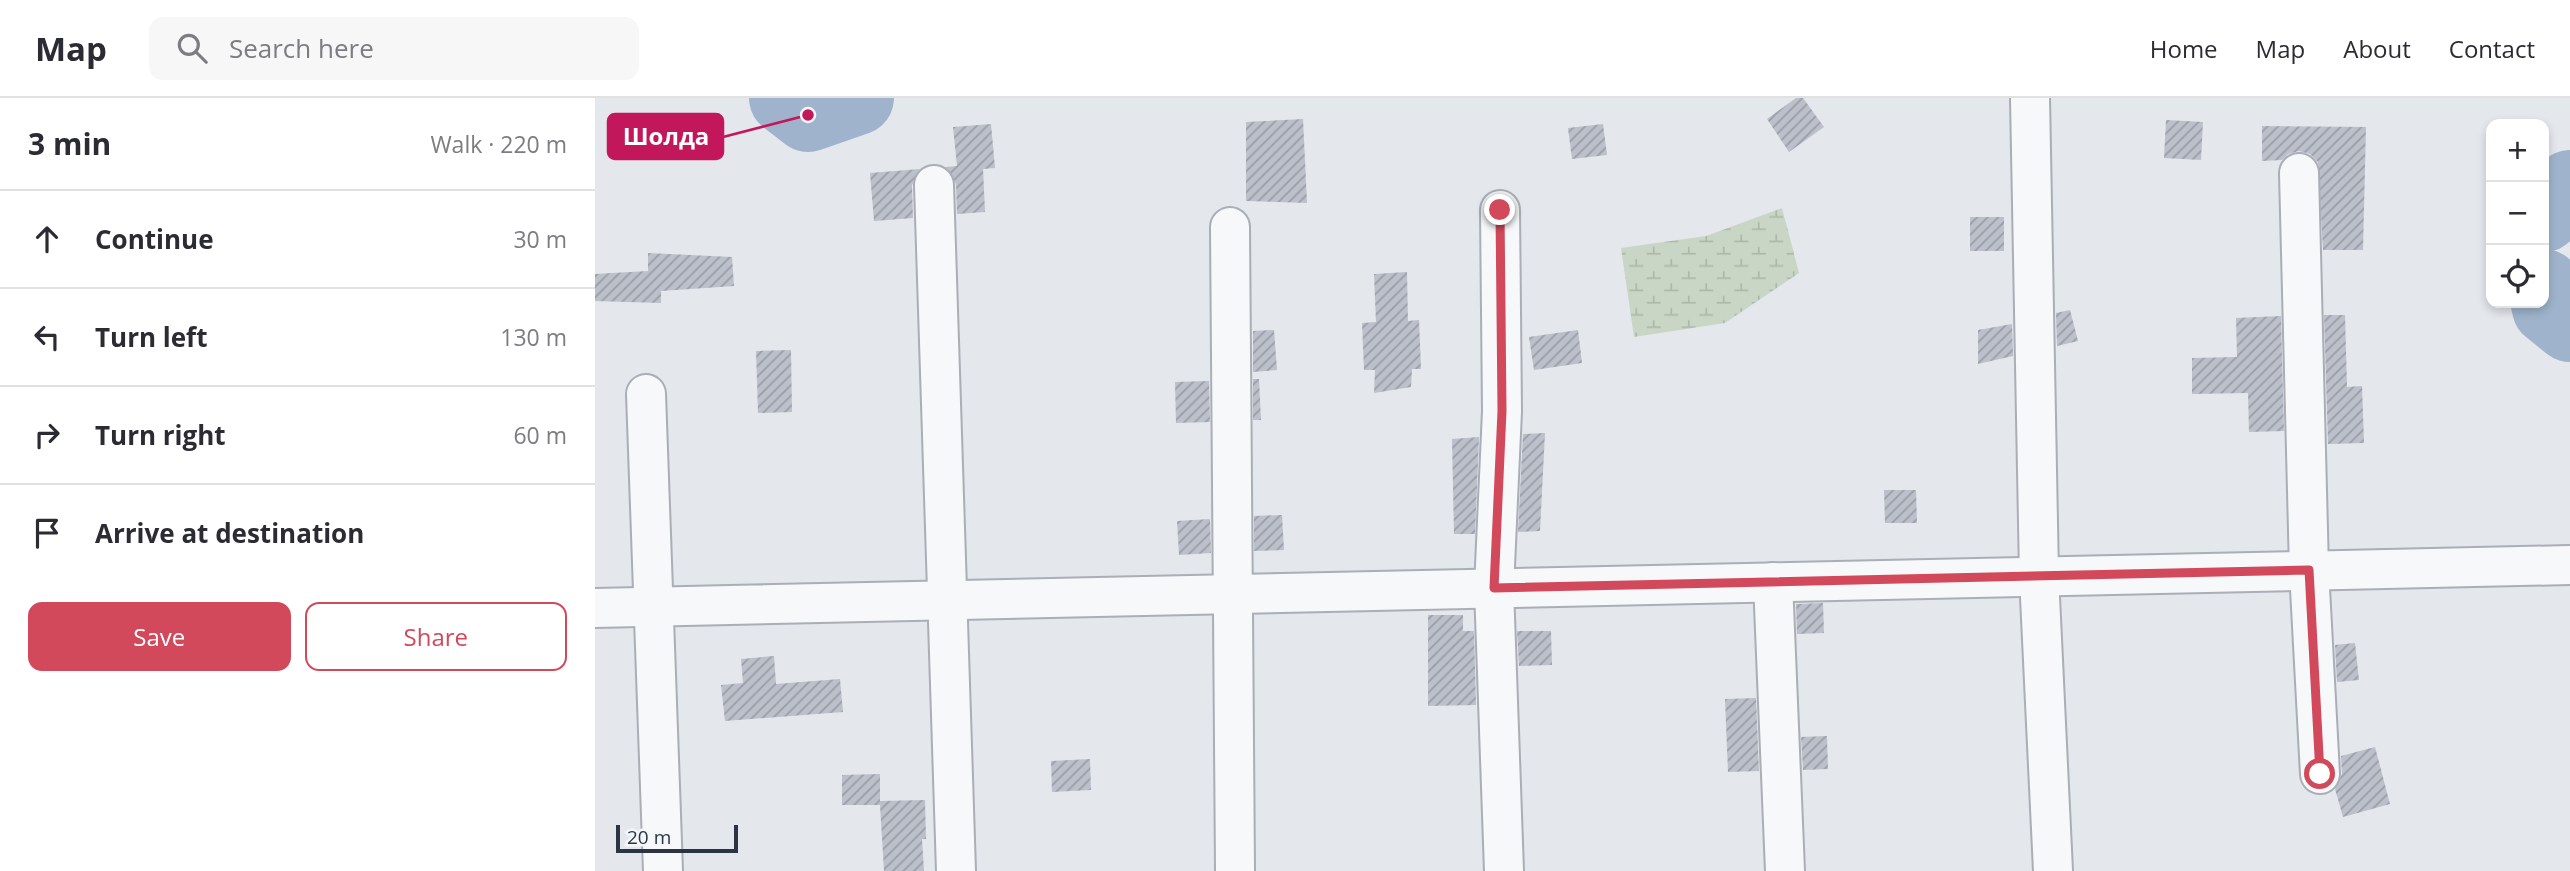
<!DOCTYPE html>
<html lang="en">
<head>
<meta charset="utf-8">
<style>
	:root { --surface:#fff; --page:#f7f7f7; --text:#2b2b33; --muted:#7c7c81; --line:#e1e1e2; --accent:#d1495b }
	body { margin:0; font-family:"Open Sans",sans-serif; background:var(--page); color:var(--text) }
	.controls { position:absolute; right:21px; top:21px; display:grid; overflow:hidden; border-radius:14px; box-shadow:0 4px 10px #0003 }
	.controls button { width:63px; height:63px; display:grid; place-items:center; padding:0; border:0; border-bottom:2px solid var(--line); background:var(--surface); color:var(--text); font:35px sans-serif }
	.scale { position:absolute; left:21px; bottom:18px; width:122px; box-sizing:border-box; padding-left:7px; border:4px solid #2b3445; border-top:0; font-size:19px; line-height:24px; white-space:nowrap; color:#2b3445; -webkit-text-stroke:5px #f4f6f9; paint-order:stroke }
	.stop { position:absolute; width:21px; height:21px; margin:-16px; border:5px solid #d1495b; border-radius:50%; background:#fff }
	.stop.end { background:#d1495b; border-color:#fff; box-shadow:0 2px 7px #0008 }
	.list { margin:0; padding:0; list-style:none }
	h2 { display:flex; justify-content:space-between; align-items:center; height:91px; margin:0; padding:0 28px; font-size:30px }
	h2 small { font-size:23px; font-weight:400; color:var(--muted) }
	.list li { display:grid; grid-template-columns:46px 1fr auto; gap:21px; align-items:center; box-sizing:border-box; height:98px; padding:0 28px; border-top:2px solid var(--line) }
	.list b { display:block; font-size:26px; white-space:nowrap }
	.list em { font-size:23px; font-style:normal; color:var(--muted) }
	.actions { display:flex; gap:14px; padding:21px 28px }
	.actions a { flex:1; padding:16px 0; border:2px solid var(--accent); border-radius:14px; text-align:center; font-size:24px; color:var(--accent) }
	.actions .main { background:var(--accent); color:#fff }
	.icon { flex:none; width:38px; height:38px; fill:none; stroke:currentColor; stroke-width:2; stroke-linecap:round; stroke-linejoin:round }
	.map { position:relative; flex:none; width:1975px; height:773px; overflow:hidden }
	header { display:flex; align-items:center; gap:42px; box-sizing:border-box; height:98px; padding:0 35px; background:var(--surface); border-bottom:2px solid var(--line) }
	header strong { font-size:33px }
	nav { display:flex; gap:38px; margin-inline-start:auto; font-size:24px }
	.search { width:490px; height:63px; background:var(--page); display:flex; align-items:center; gap:18px; box-sizing:border-box; padding:0 24px; border-radius:14px; color:var(--muted); font-size:26px }
	main { display:flex }
	aside { flex:1; background:var(--surface) }
	.map>svg:first-child { display:block }
	.wetland { fill:url(#wetland-marsh) }
	.lines { fill:none; stroke-linecap:round; stroke-linejoin:round }
	.river { stroke:#9fb4cc; stroke-width:74 }
	.building { fill:url(#building-hatch) }
	.minor-casing { stroke:#a9aeb7; stroke-width:42 }
	.minor { stroke:#f7f8fa; stroke-width:38 }
	.route { stroke:#d1495b; stroke-width:9 }
	.leader { fill:none; stroke:#c2185b; stroke-width:2.5 }
	.callout-dot { fill:#c2185b; stroke:#f4f6f9; stroke-width:2.5 }
	.callout { fill:#c2185b; stroke:#c2185b; stroke-width:2.5 }
	.callout-label { font-size:24px; text-anchor:middle; font-weight:bold; fill:#fff }
</style>
</head>
<body>
<header>
<strong>Map</strong>
<div class="search"><svg class="icon" aria-label="search" viewBox="0 0 24 24"><circle cx="10" cy="10" r="6"/><path d="M15 15l6 6"/></svg>Search here</div>
<nav><a>Home</a><a>Map</a><a>About</a><a>Contact</a></nav>
</header>
<main>
<aside>
<h2>3 min<small>Walk · 220 m</small></h2>
<ul class="list">
<li><svg class="icon" aria-label="ahead" viewBox="0 0 24 24"><path d="M12 20V5M6 11l6-6 6 6"/></svg><div><b>Continue</b></div><em>30 m</em></li>
<li><svg class="icon" aria-label="left" viewBox="0 0 24 24"><path d="M17 20v-9H6M10 6l-5 5 5 5"/></svg><div><b>Turn left</b></div><em>130 m</em></li>
<li><svg class="icon" aria-label="right" viewBox="0 0 24 24"><path d="M7 20v-9h11M14 6l5 5-5 5"/></svg><div><b>Turn right</b></div><em>60 m</em></li>
<li><svg class="icon" aria-label="arrive" viewBox="0 0 24 24"><path d="M6 21V4h12l-3 4 3 4H6"/></svg><div><b>Arrive at destination</b></div></li>
</ul>
<div class="actions"><a class="main">Save</a><a>Share</a></div>
</aside>
<div class="map">
<svg width="1975" height="773" viewBox="0 0 1975 773">
	<defs>
		<pattern id="wetland-marsh" width="20" height="14" patternUnits="userSpaceOnUse" patternTransform="scale(1.75)"><rect width="20" height="14" fill="#c9d6c5"/><path d="M1 5h8M5 5V1M11 12h8M15 12V8" fill="none" stroke="#adb8ab"/></pattern>
		<pattern id="building-hatch" width="6" height="6" patternUnits="userSpaceOnUse" patternTransform="scale(1.75)"><rect width="6" height="6" fill="#bbc0ca"/><path d="M-1 1l2-2M0 6l6-6M5 7l2-2" fill="none" stroke="#989da6"/></pattern>
	</defs>
	<rect width="100%" height="100%" fill="#e4e7ec"/>
	<polygon class="wetland" points="1187,110 1204,175 1130,225 1039,239 1026,150 1111,138"/>
	<g class="lines">
		<g class="river">
			<polyline points="191,0 213,17 262,0"/>
			<polyline points="1949,117 1975,89"/>
			<polyline points="1949,188 1954,210 1975,227"/>
		</g>
	</g>
	<g class="building">
		<polygon points="1201,0 1208,0 1229,29 1194,54 1172,21"/>
		<polygon points="708,21 712,105 651,103 651,24"/>
		<polygon points="1571,22 1608,24 1606,62 1569,60"/>
		<polygon points="396,26 400,70 388,71 390,114 362,116 361,86 351,69 362,68 358,29"/>
		<polygon points="1008,26 1012,57 977,61 973,30"/>
		<polygon points="1667,28 1771,29 1768,152 1728,152 1723,64 1715,56 1704,53 1693,56 1687,62 1667,63"/>
		<polygon points="325,71 317,87 318,120 279,123 275,75"/>
		<rect x="1375" y="119" width="34" height="34"/>
		<polygon points="53,155 137,159 139,188 66,193 66,205 0,203 0,176 53,173"/>
		<polygon points="812,174 813,223 824,222 826,271 817,271 816,289 779,295 780,272 769,272 767,225 781,224 779,176"/>
		<polygon points="1475,212 1483,243 1462,248 1461,215"/>
		<polygon points="1729,217 1750,217 1752,289 1767,288 1769,345 1733,346"/>
		<polygon points="1686,218 1689,333 1654,334 1653,295 1597,296 1597,260 1642,259 1641,220"/>
		<polygon points="1417,226 1418,258 1383,266 1383,232"/>
		<polygon points="679,232 682,272 658,274 658,233"/>
		<polygon points="983,232 987,265 939,272 934,239"/>
		<polygon points="196,252 197,314 163,315 161,253"/>
		<polygon points="658,281 664,281 666,322 658,322"/>
		<polygon points="614,283 615,324 581,325 580,284"/>
		<polygon points="950,335 945,433 923,434 928,336"/>
		<polygon points="884,339 880,436 859,436 857,341"/>
		<polygon points="1289,392 1321,392 1322,425 1290,425"/>
		<polygon points="687,417 689,452 659,453 659,418"/>
		<polygon points="615,421 616,455 584,457 582,423"/>
		<polygon points="1228,505 1229,535 1202,536 1201,506"/>
		<polygon points="833,517 868,517 868,533 879,533 881,607 833,608"/>
		<polygon points="922,533 956,533 957,567 924,568"/>
		<polygon points="1760,545 1764,582 1742,584 1740,547"/>
		<polygon points="179,558 181,586 245,581 248,614 130,623 126,587 148,585 146,561"/>
		<polygon points="1161,600 1164,673 1133,674 1130,601"/>
		<polygon points="1232,638 1233,671 1208,672 1206,639"/>
		<polygon points="1780,649 1795,706 1748,719 1740,691 1747,676 1746,658"/>
		<polygon points="495,661 496,692 457,694 456,663"/>
		<polygon points="285,676 285,703 330,702 331,741 327,741 329,773 289,773 285,707 247,707 247,677"/>
	</g>
	<g class="lines">
		<g class="minor-casing">
			<g id="minor">
				<polyline points="1435,0 1444,478 1458,773"/>
				<polyline points="1704,75 1714,472 1725,676"/>
				<polyline points="339,87 361,773"/>
				<polyline points="905,112 907,313 899,490 909,773"/>
				<polyline points="635,129 640,773"/>
				<polyline points="51,296 68,773"/>
				<polyline points="1178,484 1190,773"/>
				<polyline points="0,510 1975,467"/>
			</g>
		</g>
		<use href="#minor" class="minor"/>
	</g>
	<g class="lines">
		<polyline class="route" points="905,112 907,313 899,490 1714,472 1725,676"/>
	</g>
	<path class="leader" d="M213 17L128 39"/>
	<circle class="callout-dot" cx="213" cy="17" r="7"/>
	<rect class="callout" x="13" y="16" width="115" height="45" rx="7"/>
	<g class="callout-label">
		<text x="71" y="47">Шолда</text>
	</g>
</svg>
<div class="controls">
<button>+</button>
<button>−</button>
<button><svg class="icon" aria-label="locate" viewBox="0 0 24 24"><circle cx="12" cy="12" r="6"/><path d="M12 2v4M12 18v4M2 12h4M18 12h4"/></svg></button>
</div>
<div class="scale">20 m</div>
<div class="stop" style="left:1725px;top:676px"></div>
<div class="stop end" style="left:905px;top:112px"></div>
</div>
</main>
</body>
</html>
